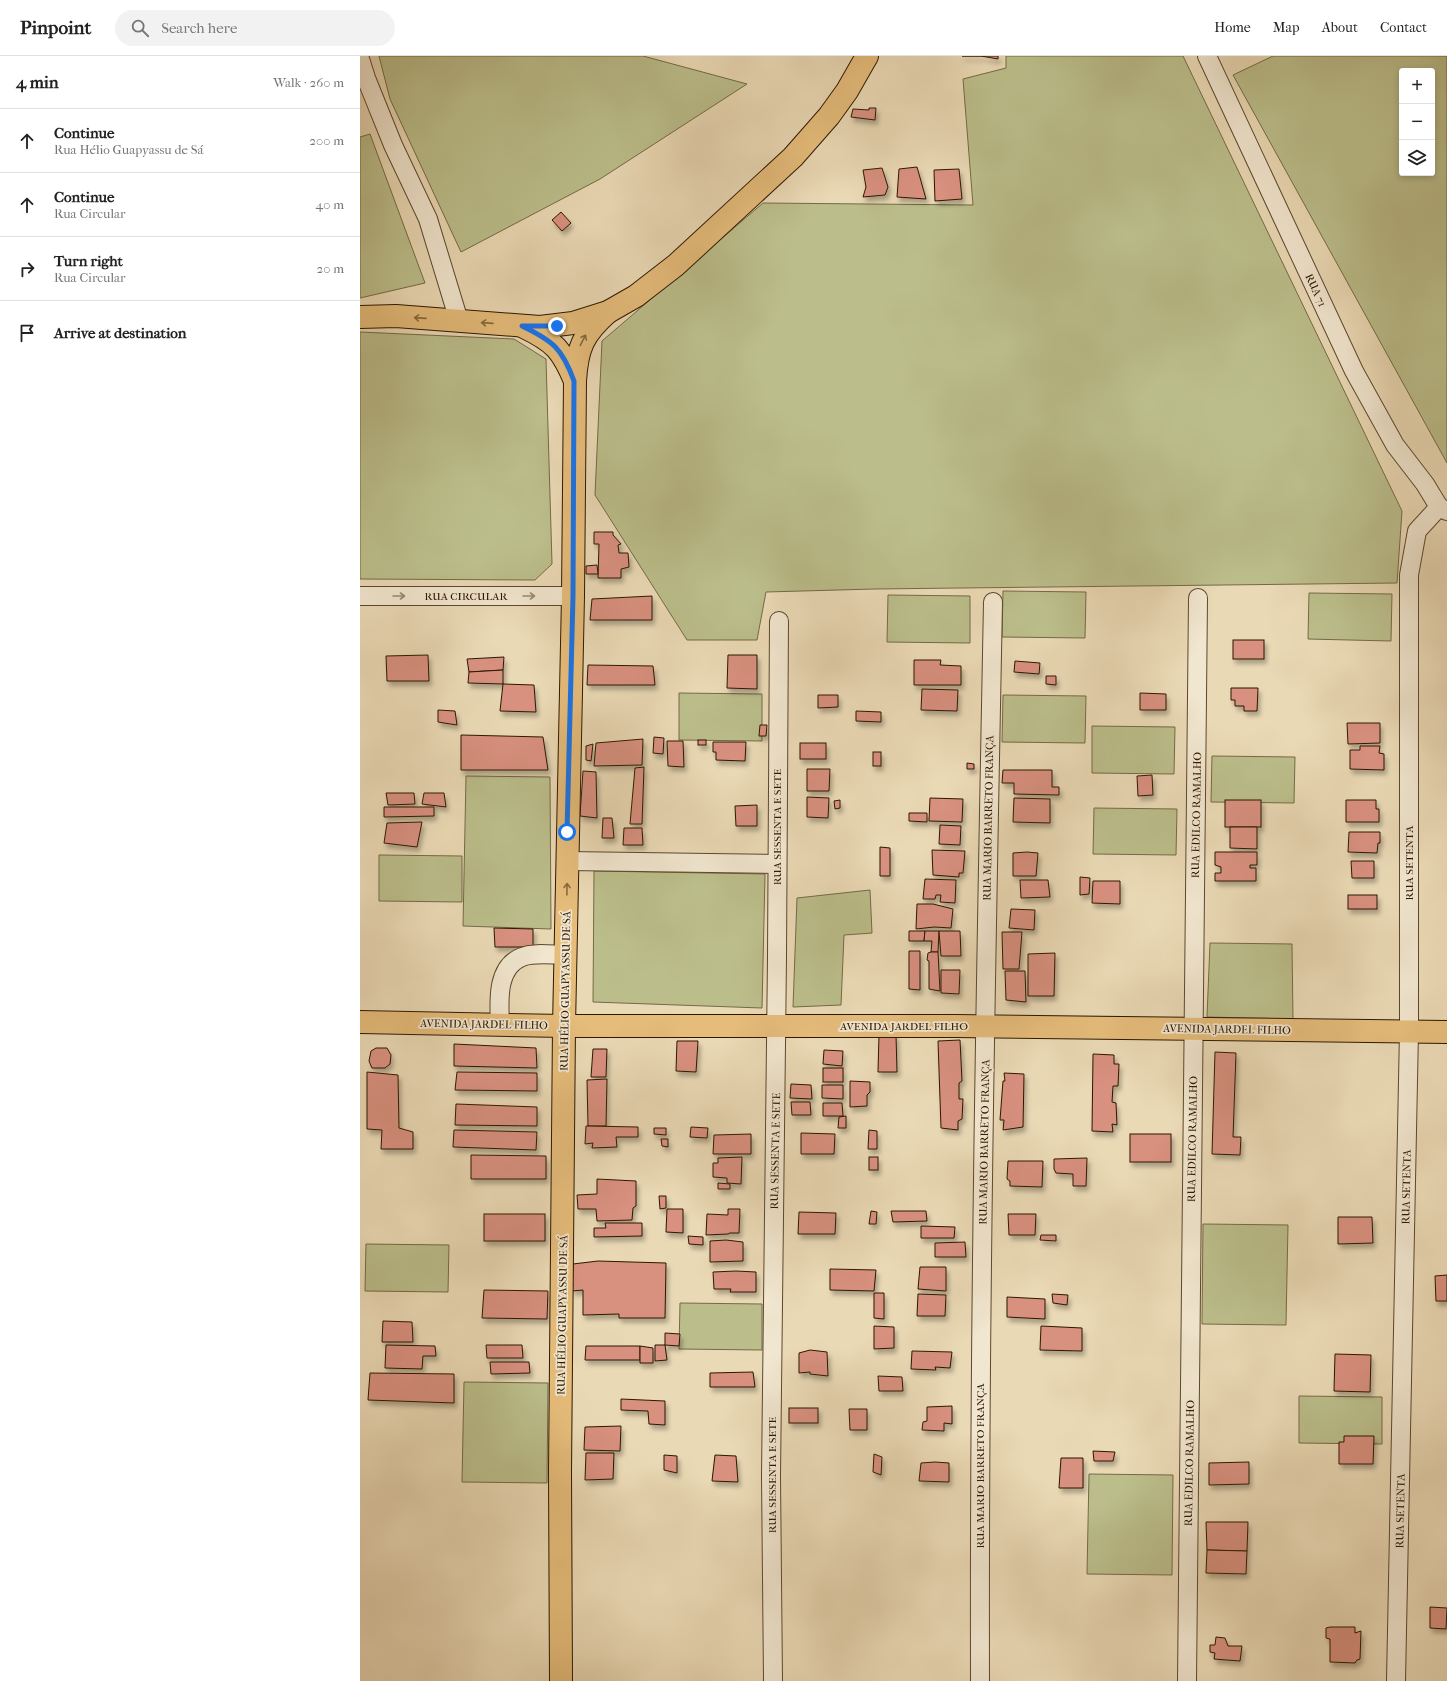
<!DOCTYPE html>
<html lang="en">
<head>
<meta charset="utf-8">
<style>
	:root { --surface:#fff; --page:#f2f2f2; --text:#222; --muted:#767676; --line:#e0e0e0 }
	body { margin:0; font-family:"IM FELL French Canon",serif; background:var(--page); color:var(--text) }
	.controls { position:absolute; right:12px; top:12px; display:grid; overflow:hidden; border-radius:4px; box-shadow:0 2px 6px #0003 }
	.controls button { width:36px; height:36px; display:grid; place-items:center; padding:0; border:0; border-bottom:1px solid var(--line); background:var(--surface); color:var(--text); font:20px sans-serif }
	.stop { position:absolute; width:12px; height:12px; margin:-9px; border:3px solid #1a73e8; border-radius:50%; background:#fff }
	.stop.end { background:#1a73e8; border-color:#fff; box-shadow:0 1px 4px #0008 }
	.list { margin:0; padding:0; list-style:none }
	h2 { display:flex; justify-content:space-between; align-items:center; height:52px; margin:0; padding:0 16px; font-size:17px }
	h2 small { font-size:13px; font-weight:400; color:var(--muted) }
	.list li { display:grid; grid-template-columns:26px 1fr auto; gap:12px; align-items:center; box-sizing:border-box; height:64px; padding:0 16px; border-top:1px solid var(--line) }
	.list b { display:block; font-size:15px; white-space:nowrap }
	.list p { margin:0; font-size:13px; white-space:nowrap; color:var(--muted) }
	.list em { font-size:13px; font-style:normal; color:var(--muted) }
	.icon { flex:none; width:22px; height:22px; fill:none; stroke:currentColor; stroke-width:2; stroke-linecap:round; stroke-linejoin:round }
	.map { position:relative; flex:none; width:1087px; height:1625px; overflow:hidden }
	header { display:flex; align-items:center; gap:24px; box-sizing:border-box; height:56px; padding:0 20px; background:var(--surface); border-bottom:1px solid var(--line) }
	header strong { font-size:19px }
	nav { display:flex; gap:22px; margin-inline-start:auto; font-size:14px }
	.search { width:280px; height:36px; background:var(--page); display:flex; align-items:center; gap:10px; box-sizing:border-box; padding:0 14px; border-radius:22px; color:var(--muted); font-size:15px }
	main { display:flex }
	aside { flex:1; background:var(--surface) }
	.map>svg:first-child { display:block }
	.green { fill:#bbbe8b; stroke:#746a46; fill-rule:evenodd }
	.building { fill:#d8907f; stroke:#2d1700; filter:url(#shadow) }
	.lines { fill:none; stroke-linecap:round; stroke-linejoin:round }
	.minor-casing { stroke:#5c482d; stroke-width:20 }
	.major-casing { stroke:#2d1700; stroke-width:24 }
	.minor { stroke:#f1e6cf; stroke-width:18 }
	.major { stroke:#e5bc7a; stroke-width:22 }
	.oneway { stroke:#896a3d }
	.oneway2 { stroke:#998972 }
	.route { stroke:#1a73e8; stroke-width:5 }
	.labels { text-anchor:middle; stroke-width:3.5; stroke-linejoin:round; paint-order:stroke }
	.street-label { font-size:11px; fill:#2d1700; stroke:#f1e6cf }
</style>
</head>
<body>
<header>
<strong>Pinpoint</strong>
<div class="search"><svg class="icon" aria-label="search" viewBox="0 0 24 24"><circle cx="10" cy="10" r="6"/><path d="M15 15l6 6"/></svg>Search here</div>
<nav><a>Home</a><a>Map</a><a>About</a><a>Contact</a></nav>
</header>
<main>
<aside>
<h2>4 min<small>Walk · 260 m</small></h2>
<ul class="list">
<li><svg class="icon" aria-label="ahead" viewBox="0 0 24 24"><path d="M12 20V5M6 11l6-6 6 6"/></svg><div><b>Continue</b><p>Rua Hélio Guapyassu de Sá</p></div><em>200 m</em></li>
<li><svg class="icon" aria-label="ahead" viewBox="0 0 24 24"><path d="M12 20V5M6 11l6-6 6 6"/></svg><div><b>Continue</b><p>Rua Circular</p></div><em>40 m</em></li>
<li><svg class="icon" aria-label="right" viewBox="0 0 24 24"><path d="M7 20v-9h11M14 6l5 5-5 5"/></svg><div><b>Turn right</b><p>Rua Circular</p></div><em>20 m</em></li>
<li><svg class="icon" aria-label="arrive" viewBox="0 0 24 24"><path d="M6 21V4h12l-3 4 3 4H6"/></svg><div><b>Arrive at destination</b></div></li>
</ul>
</aside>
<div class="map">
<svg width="1087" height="1625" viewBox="0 0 1087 1625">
	<defs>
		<filter id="shadow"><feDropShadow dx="2.5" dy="4.5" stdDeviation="2" flood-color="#0004"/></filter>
	</defs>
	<rect width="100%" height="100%" fill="#ead9b5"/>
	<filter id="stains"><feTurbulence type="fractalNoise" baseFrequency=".005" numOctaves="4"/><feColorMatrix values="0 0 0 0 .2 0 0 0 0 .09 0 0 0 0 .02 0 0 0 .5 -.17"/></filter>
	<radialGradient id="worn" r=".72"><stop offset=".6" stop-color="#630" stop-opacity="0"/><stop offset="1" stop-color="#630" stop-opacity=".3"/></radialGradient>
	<g class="green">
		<polygon points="19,0 283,0 387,28 240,123 101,196 30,43"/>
		<polygon points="646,0 823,0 1042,455 1037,527 514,533 406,536 397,584 327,584 235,439 242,285 403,147 613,149 603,23 646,12"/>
		<path d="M913,0h174v407l-214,-388zM1042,15h30v102h-30z"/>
		<polygon points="10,78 65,227 0,242 0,81"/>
		<polygon points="0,276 154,283 186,303 192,508 175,524 0,523"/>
		<polygon points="643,535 726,536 725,582 642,581"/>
		<polygon points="949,537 1032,538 1031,585 948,583"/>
		<polygon points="528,539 610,540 610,587 527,586"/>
		<polygon points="319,637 402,638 402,685 319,684"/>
		<polygon points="643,639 726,640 725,687 642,686"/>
		<polygon points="732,670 815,671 814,718 732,717"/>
		<polygon points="852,700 935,701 934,747 851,746"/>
		<polygon points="106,720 190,721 191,873 103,870"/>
		<polygon points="734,752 817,753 816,799 733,798"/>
		<polygon points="19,799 102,800 102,846 19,845"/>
		<polygon points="234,815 405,818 402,952 233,946"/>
		<polygon points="510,834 512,877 484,879 481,949 433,951 437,842"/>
		<polygon points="850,887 932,888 933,963 847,961"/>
		<polygon points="843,1168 928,1169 926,1269 842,1268"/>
		<polygon points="6,1188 89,1189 88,1236 5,1235"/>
		<polygon points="320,1247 402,1248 402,1294 319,1293"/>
		<polygon points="104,1326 188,1327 187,1427 102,1426"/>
		<polygon points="939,1340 1022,1341 1022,1388 939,1387"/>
		<polygon points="729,1418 813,1419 812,1519 727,1518"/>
	</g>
	<g class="building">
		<polygon points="602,0 638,0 638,3 621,0"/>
		<polygon points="509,52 516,52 515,64 491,61 493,53 509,54"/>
		<polygon points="557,111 566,143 537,141 539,113"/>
		<polygon points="522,112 528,131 525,139 503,141 506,131 503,114"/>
		<polygon points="599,113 602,143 575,145 574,114"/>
		<polygon points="201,156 211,167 202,175 192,164"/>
		<polygon points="234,476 253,476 253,479 261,488 258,489 259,497 268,497 269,511 261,513 261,522 238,522 239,488 234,488"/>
		<polygon points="237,509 238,518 226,518 226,510"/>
		<polygon points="292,540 292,564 230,564 232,543"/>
		<rect x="873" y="584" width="31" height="19"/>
		<polygon points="68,599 69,625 27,625 26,600"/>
		<polygon points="368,599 397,599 397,633 367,632"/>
		<polygon points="144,601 143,614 109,616 107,603"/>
		<polygon points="554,604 581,604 580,609 601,610 601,629 554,629"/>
		<polygon points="655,605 680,607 679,618 654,616"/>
		<polygon points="228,609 293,610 295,629 227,629"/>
		<polygon points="143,614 143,628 108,627 109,616"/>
		<polygon points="686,620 696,620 696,629 686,628"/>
		<polygon points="143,628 174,629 176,656 140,655"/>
		<polygon points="871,632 898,632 897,655 884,655 884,650 875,650 875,644 871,644"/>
		<polygon points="562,633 598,634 597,655 561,654"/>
		<polygon points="780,637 806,638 806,654 780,654"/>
		<polygon points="458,639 478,639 478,651 458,652"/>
		<polygon points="78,654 95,655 97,669 78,666"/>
		<polygon points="496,655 521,656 521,666 496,665"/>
		<polygon points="987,667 1020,667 1020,687 988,688"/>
		<polygon points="400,669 407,669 406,680 399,680"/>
		<polygon points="101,679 183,681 188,714 101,714"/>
		<polygon points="294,681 304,682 303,698 293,697"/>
		<polygon points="283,683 282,709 234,710 236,687"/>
		<rect x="338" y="684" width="8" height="5"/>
		<polygon points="307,685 323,685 324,711 308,710"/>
		<polygon points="353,686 386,686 385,705 356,704 356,696 353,696"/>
		<rect x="440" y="687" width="26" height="16"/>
		<polygon points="233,688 231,705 226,704 226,690"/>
		<polygon points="1000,690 1020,690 1019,697 1024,698 1024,714 990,713 990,694 1000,694"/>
		<rect x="513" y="696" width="8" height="14"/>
		<polygon points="607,707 614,708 614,713 607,713"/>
		<polygon points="284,711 282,768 270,768 275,712"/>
		<polygon points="447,713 470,713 469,735 447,735"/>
		<polygon points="643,714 692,714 692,731 699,731 699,739 654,738 654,727 642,727"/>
		<polygon points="223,715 236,716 237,762 220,760"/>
		<polygon points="792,719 793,739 778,740 777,720"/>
		<polygon points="26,737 54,737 55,748 28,749"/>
		<polygon points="64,737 84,737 86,751 62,748"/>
		<polygon points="447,741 469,742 468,762 447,761"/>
		<polygon points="570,742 603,743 602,766 569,765"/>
		<polygon points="654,742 690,743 690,767 653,766"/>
		<polygon points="480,744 480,752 475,753 474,745"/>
		<rect x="865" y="744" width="36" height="27"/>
		<polygon points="986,744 1016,744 1016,753 1019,753 1019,766 986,766"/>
		<polygon points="397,749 397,770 376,770 375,750"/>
		<polygon points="24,751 74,751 74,760 24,761"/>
		<polygon points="549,757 567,757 567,766 549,765"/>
		<polygon points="243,762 252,762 254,782 242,782"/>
		<polygon points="62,766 57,791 24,787 27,767"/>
		<polygon points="580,769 601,770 600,789 579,788"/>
		<polygon points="870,771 897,771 897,793 870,792"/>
		<polygon points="264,772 282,772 283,789 263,789"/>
		<polygon points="989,776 1020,776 1020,787 1018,787 1017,797 988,796"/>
		<polygon points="520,791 530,792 530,820 520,820"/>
		<polygon points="572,794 605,795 603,817 599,817 599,821 573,819"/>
		<polygon points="667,796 678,797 676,820 653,820 653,797"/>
		<polygon points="855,796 897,796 897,809 890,809 890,812 896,812 896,825 855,825 855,817 861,817 861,811 855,809"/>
		<polygon points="991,805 1014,805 1014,822 992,822"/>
		<polygon points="720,821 730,822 729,838 720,839"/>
		<polygon points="565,823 596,824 595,847 580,846 581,839 576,839 575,843 563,843"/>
		<polygon points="660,824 688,824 690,841 661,842"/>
		<polygon points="733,825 760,825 760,848 732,847"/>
		<rect x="988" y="839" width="29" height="14"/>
		<polygon points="557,848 573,848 593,853 591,872 574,871 556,873"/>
		<polygon points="651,853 675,854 674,874 649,872"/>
		<polygon points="134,872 173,873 173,891 135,891"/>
		<polygon points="549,875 565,875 564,885 549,885"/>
		<polygon points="565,875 579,875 578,896 571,896 572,885 564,885"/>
		<polygon points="579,875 600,875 601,900 581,900"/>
		<polygon points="642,876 662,876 659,913 643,913"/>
		<polygon points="549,895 560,895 560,934 549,933"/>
		<polygon points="571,896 578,896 580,935 569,933 569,905 567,904 568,897"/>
		<polygon points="695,897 694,940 668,940 668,898"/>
		<polygon points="581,914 600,914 599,938 581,937"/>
		<polygon points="645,915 665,915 666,946 646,944"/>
		<polygon points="519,979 536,979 537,1016 518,1016"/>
		<polygon points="600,984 602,1025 599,1027 599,1043 603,1043 602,1063 598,1065 598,1074 581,1072 578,985"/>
		<polygon points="317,985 338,985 336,1016 316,1015"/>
		<polygon points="94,988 176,992 177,1012 94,1010"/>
		<polygon points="16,992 27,992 31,999 30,1008 25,1012 12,1012 9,1005 11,995"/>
		<polygon points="233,993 247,993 246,1021 231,1021"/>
		<polygon points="464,994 483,995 482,1010 463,1008"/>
		<polygon points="855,996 876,997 873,1081 881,1081 880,1099 852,1098"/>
		<polygon points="733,998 754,999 754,1008 759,1008 758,1030 753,1030 752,1046 756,1047 757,1069 752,1068 753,1076 732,1075"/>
		<rect x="463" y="1012" width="20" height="14"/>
		<polygon points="7,1016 38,1019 39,1072 53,1076 53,1093 21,1093 22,1074 7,1073"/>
		<polygon points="97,1016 177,1017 177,1035 95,1034"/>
		<polygon points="644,1017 664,1018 663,1071 643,1074 644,1064 640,1064 643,1025 645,1025"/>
		<polygon points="247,1023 246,1070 228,1070 227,1024"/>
		<polygon points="490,1025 510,1026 510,1036 507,1039 507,1050 490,1051"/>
		<polygon points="431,1028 451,1029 452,1043 430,1042"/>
		<polygon points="462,1029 483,1029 483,1043 462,1042"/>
		<polygon points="431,1046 450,1046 451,1059 432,1059"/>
		<polygon points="463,1047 482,1047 483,1060 463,1060"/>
		<polygon points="96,1048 177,1051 177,1070 95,1069"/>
		<polygon points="486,1060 486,1072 478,1072 479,1061"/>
		<polygon points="226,1070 278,1071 278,1081 256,1081 257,1091 232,1092 233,1087 225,1088"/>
		<polygon points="331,1071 348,1072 347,1082 330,1081"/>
		<polygon points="294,1072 306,1072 306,1079 294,1078"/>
		<polygon points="94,1074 177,1076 176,1094 93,1091"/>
		<polygon points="509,1074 517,1075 517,1093 508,1093"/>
		<polygon points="441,1077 475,1078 474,1098 441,1098"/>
		<polygon points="391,1078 391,1098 353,1098 354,1079"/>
		<rect x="770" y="1078" width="41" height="28"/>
		<polygon points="301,1083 308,1083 308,1091 302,1090"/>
		<polygon points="111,1099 186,1100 186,1123 111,1123"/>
		<polygon points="382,1101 381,1128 367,1127 367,1122 353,1121 353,1107 358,1107 358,1102"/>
		<rect x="509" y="1101" width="9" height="13"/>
		<polygon points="727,1102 726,1130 713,1130 713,1118 696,1117 694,1113 694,1103"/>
		<polygon points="648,1105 683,1105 682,1131 650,1130 650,1125 647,1123"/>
		<polygon points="237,1123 276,1125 276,1150 273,1152 272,1164 237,1165 236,1153 218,1153 217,1139 237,1138"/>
		<polygon points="358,1127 370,1128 370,1133 358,1133"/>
		<polygon points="299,1140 306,1140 306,1152 300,1153"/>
		<polygon points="307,1153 323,1153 323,1177 306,1176"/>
		<polygon points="368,1153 380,1153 379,1177 370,1177 368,1178 346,1179 347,1158 368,1159"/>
		<polygon points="511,1155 517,1156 516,1168 509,1168"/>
		<polygon points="531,1155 566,1155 567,1165 533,1166"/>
		<polygon points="439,1156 476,1157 475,1178 438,1178"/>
		<rect x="124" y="1158" width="61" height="27"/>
		<polygon points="648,1158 676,1158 675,1179 649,1179"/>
		<polygon points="978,1161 1012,1161 1013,1187 978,1188"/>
		<polygon points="245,1167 282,1167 282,1180 234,1181 234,1172 246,1172"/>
		<polygon points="561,1170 595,1171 594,1182 561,1182"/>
		<polygon points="681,1179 696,1179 696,1185 680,1184"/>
		<polygon points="328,1180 343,1181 343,1189 329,1188"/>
		<polygon points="366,1184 383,1186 383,1205 350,1206 350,1185"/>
		<polygon points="605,1186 606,1201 575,1201 575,1187"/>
		<polygon points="238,1205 306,1207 305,1262 259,1262 259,1258 223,1259 223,1234 212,1235 213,1208"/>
		<polygon points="560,1211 586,1211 586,1235 558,1233"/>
		<polygon points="470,1213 516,1214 514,1235 470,1234"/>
		<polygon points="376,1215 396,1216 396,1236 370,1236 371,1233 354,1233 353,1216"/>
		<polygon points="1087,1219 1087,1245 1076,1245 1075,1220"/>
		<polygon points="124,1234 188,1235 187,1263 122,1262"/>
		<polygon points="514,1237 524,1237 524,1263 514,1262"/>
		<polygon points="558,1238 586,1239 585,1260 557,1260"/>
		<polygon points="692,1238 708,1239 707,1249 693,1247"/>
		<polygon points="647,1241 685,1243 685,1263 647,1261"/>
		<polygon points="23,1265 52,1266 53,1286 22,1286"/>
		<polygon points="514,1270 534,1271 534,1292 514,1293"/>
		<polygon points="681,1270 722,1272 722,1295 680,1294"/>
		<polygon points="305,1277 320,1278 319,1290 305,1289"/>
		<polygon points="26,1289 75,1290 76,1300 63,1300 62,1313 25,1312"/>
		<polygon points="126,1289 162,1289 163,1302 127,1302"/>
		<polygon points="295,1289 305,1289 307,1304 295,1305"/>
		<polygon points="226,1290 280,1290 280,1304 225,1304"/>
		<polygon points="280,1290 293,1292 293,1307 280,1307"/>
		<polygon points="450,1294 467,1296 468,1320 450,1318 450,1316 439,1317 439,1297"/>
		<polygon points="552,1295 592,1296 590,1312 575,1311 576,1314 551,1313"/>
		<polygon points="975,1298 1011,1299 1010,1336 974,1335"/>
		<polygon points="130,1306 169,1306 170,1317 131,1318"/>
		<polygon points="393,1316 395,1331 350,1331 350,1317"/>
		<polygon points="10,1317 94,1318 94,1347 8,1344"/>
		<polygon points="518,1320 542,1321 543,1335 519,1335"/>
		<polygon points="261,1343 305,1345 305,1369 289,1368 288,1355 261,1354"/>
		<polygon points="592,1350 592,1368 584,1367 584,1375 562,1374 563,1366 567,1365 567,1351"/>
		<rect x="429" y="1352" width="29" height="15"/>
		<polygon points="489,1353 507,1353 507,1374 490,1374"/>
		<polygon points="261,1370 260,1395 224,1394 225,1371"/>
		<polygon points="984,1380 1014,1380 1013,1408 979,1408 979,1386 984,1386"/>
		<polygon points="733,1395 755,1396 753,1405 734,1405"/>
		<polygon points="226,1397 254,1397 253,1423 225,1424"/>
		<polygon points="514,1398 522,1401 521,1419 513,1416"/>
		<polygon points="304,1399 317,1400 317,1417 304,1414"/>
		<polygon points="355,1399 376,1400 378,1426 352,1425"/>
		<polygon points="701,1402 723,1402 723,1432 699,1432"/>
		<polygon points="575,1406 589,1407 589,1426 559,1425 561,1407"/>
		<polygon points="889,1406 889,1428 849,1429 849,1407"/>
		<polygon points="846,1466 888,1466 887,1495 847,1494"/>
		<polygon points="847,1494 887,1495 886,1518 846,1517"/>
		<polygon points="1070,1551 1087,1552 1086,1573 1070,1572"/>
		<polygon points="970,1571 995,1571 995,1577 1001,1575 1000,1603 997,1604 995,1607 970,1606 970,1583 966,1582 966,1572"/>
		<polygon points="856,1581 865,1582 868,1590 882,1590 880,1605 854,1603 855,1597 850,1596 850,1589 855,1589"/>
	</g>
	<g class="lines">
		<g class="minor-casing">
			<g id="minor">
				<polyline points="847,0 994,315 1035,389 1065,428 1079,451 1087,455"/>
				<polyline points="0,3 6,22 33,89 68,163 99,265"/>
				<polyline points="0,540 213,540"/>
				<polyline points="208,805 417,808"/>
				<path d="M140,968c-1,-22 -4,-57 22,-67 12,-5 30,-2 44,-2"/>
				<polyline points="413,1625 411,1420 417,901 419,565"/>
				<path d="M620,1625c-1,-360 6,-719 13,-1079"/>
				<polyline points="827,1625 838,542"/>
				<polyline points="1036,1625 1049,975 1049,519 1057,475 1079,451"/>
			</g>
		</g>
		<g class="major-casing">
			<g id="major">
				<polyline points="0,261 36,260 180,271 213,267 248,256 276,240 316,209 433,101 469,60 487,35 507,0"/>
				<path d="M164,271c31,15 38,23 51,54"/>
				<polyline points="0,966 204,970 595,970 1087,976"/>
				<path d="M201,1625l-1,-209 4,-446 9,-430 2,-215c2,-33 8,-47 33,-69"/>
			</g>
		</g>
		<use href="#minor" class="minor"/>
		<use href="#major" class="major"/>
	</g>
	<defs><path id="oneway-shaft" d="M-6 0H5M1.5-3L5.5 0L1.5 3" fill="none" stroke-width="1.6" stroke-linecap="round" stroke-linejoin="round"/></defs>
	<g class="oneway">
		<use href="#oneway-shaft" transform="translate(60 262) rotate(-176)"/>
		<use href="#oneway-shaft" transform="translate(127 267) rotate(-176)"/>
		<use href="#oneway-shaft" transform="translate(223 284) rotate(-63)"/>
		<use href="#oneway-shaft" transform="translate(207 833) rotate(-89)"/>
	</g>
	<g class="oneway2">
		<use href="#oneway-shaft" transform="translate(39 540)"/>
		<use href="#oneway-shaft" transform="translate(169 540)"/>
	</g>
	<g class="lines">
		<path class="route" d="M197,270h-35c31,15 40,22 52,55l-1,215 -6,236"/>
	</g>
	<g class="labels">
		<g class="street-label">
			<text transform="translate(956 234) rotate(65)" y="4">RUA 71</text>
			<text x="106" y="544">RUA CIRCULAR</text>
			<text transform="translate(836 759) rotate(-89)" y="4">RUA EDILCO RAMALHO</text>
			<text transform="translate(628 762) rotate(-89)" y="4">RUA MARIO BARRETO FRANÇA</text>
			<text transform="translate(417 771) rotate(-90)" y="4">RUA SESSENTA E SETE</text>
			<text transform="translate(1049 807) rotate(-90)" y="4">RUA SETENTA</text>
			<text transform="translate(205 935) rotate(-89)" y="4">RUA HÉLIO GUAPYASSU DE SÁ</text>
			<text transform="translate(124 968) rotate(1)" y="4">AVENIDA JARDEL FILHO</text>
			<text x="544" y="974">AVENIDA JARDEL FILHO</text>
			<text transform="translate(867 973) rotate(1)" y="4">AVENIDA JARDEL FILHO</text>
			<text transform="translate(832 1083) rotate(-89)" y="4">RUA EDILCO RAMALHO</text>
			<text transform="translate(624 1086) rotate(-89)" y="4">RUA MARIO BARRETO FRANÇA</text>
			<text transform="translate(415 1095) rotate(-89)" y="4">RUA SESSENTA E SETE</text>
			<text transform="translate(1046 1131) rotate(-89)" y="4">RUA SETENTA</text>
			<text transform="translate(202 1259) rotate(-89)" y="4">RUA HÉLIO GUAPYASSU DE SÁ</text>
			<text transform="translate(829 1407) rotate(-89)" y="4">RUA EDILCO RAMALHO</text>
			<text transform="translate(620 1410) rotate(-90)" y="4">RUA MARIO BARRETO FRANÇA</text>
			<text transform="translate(412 1419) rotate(-90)" y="4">RUA SESSENTA E SETE</text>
			<text transform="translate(1040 1455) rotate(-89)" y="4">RUA SETENTA</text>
		</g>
	</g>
	<rect width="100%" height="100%" filter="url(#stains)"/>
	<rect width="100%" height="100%" fill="url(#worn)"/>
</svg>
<div class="controls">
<button>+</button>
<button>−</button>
<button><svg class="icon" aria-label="layers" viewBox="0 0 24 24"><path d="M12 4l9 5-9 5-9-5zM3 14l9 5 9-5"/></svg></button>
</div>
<div class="stop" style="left:207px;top:776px"></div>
<div class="stop end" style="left:197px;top:270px"></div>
</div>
</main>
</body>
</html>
